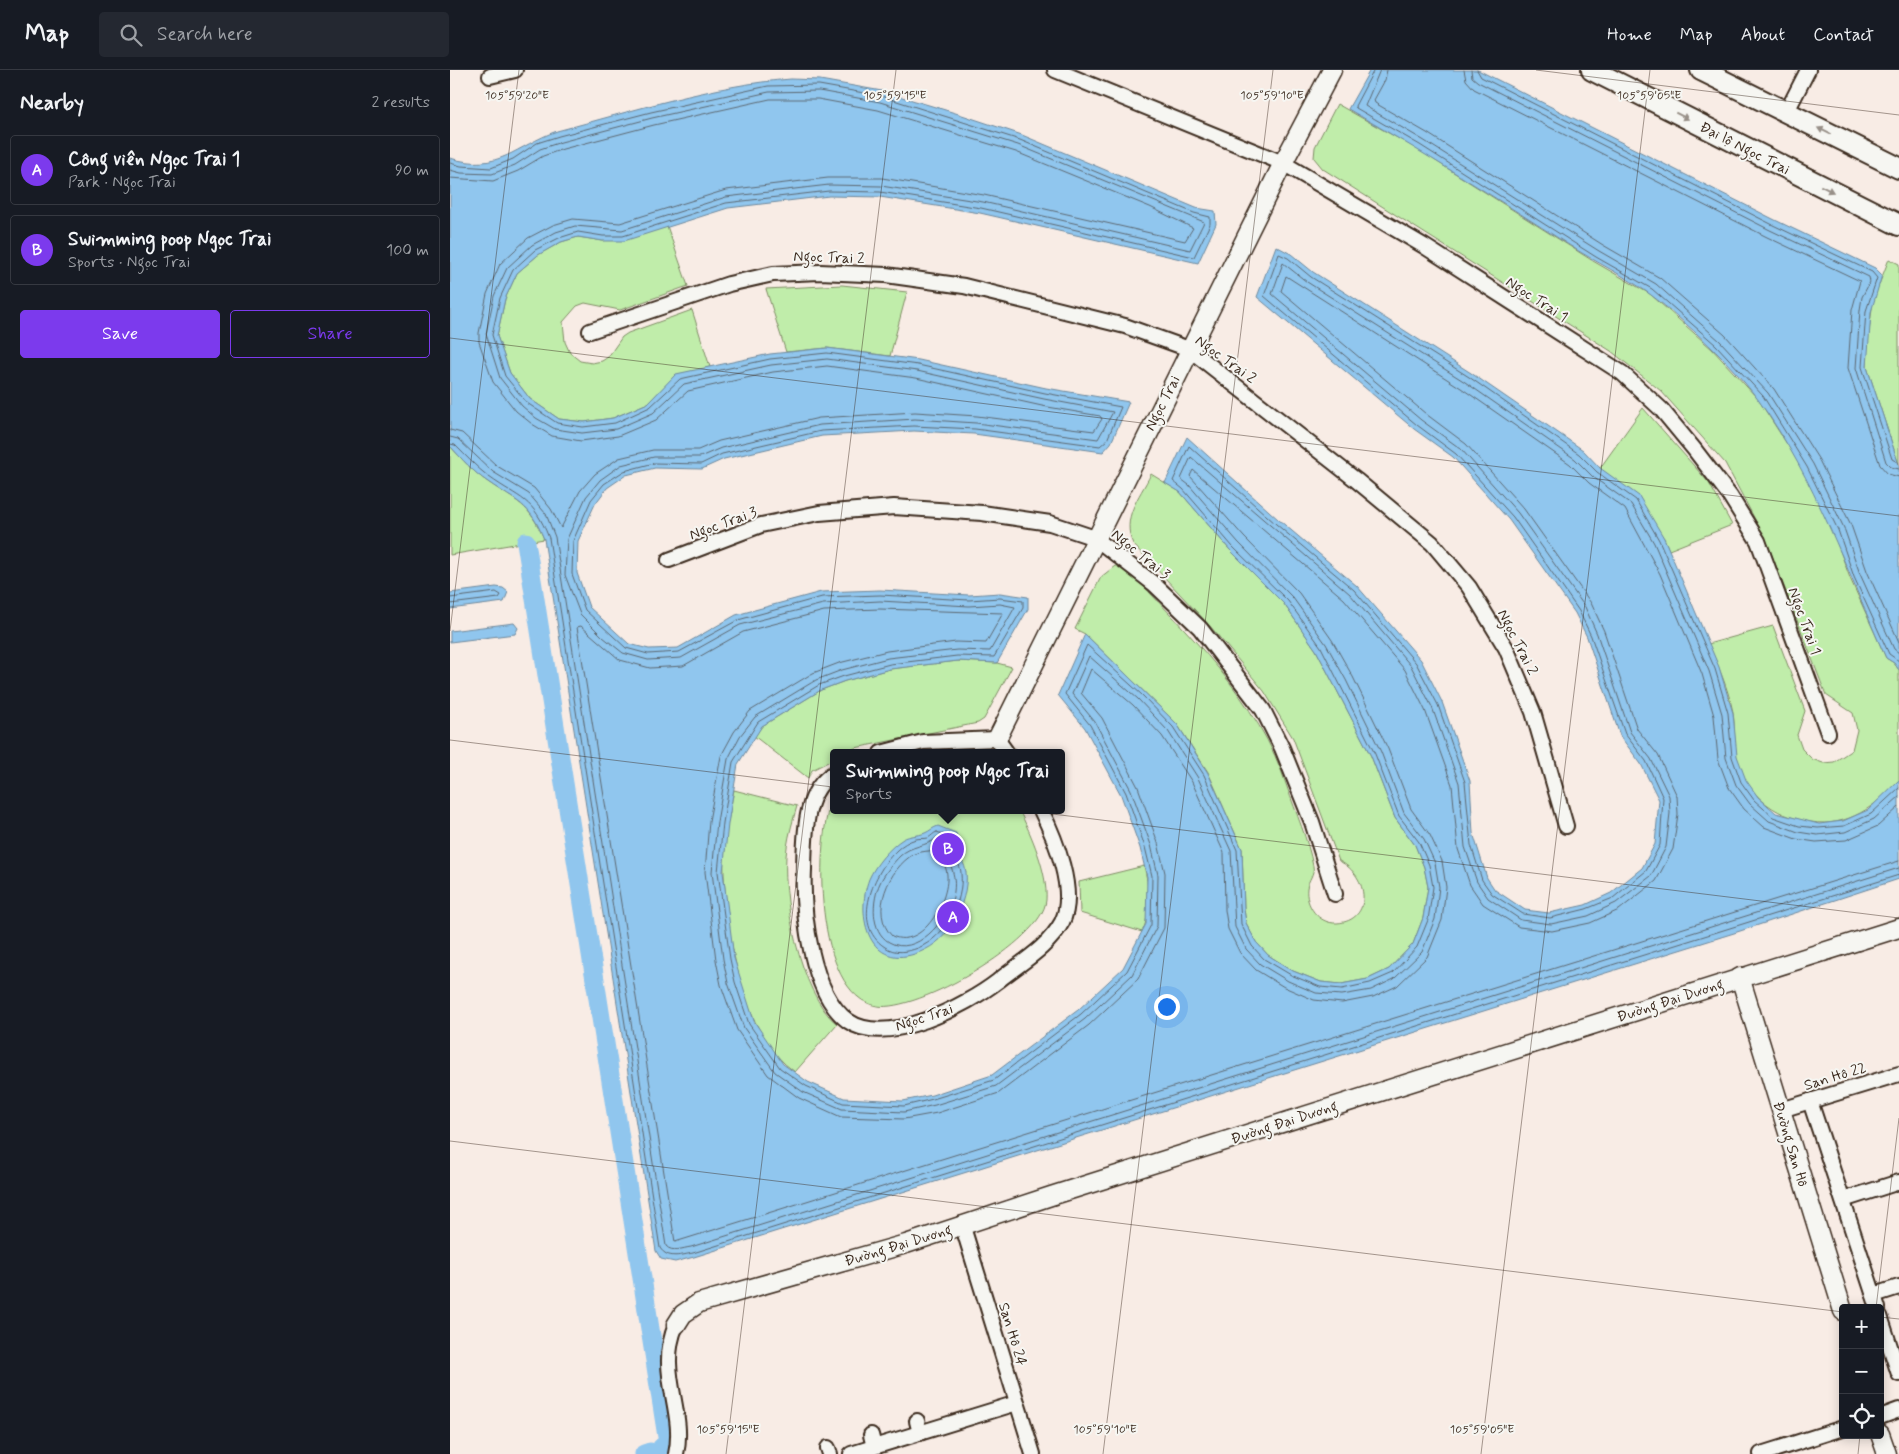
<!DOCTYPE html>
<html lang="en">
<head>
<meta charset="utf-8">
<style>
	:root { --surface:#171b24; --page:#242831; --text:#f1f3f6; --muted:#9ea1a6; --line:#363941; --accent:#7c3aed }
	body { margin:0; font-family:Mynerve,sans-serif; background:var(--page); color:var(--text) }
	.controls { position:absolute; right:15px; bottom:15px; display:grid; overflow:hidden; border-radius:5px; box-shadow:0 2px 12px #0003 }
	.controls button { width:45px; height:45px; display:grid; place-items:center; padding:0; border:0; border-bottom:1px solid var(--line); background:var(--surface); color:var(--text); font:25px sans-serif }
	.you { position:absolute; left:716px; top:936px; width:18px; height:18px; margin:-12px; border:4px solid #fff; border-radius:50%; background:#1a73e8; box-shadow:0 0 0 8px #1a73e833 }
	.badge { display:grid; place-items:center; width:32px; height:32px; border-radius:50%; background:var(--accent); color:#fff; font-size:16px; font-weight:700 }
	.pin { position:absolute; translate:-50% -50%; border:2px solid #fff; box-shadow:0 1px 5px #0006 }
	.popup { position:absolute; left:380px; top:679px; width:235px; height:65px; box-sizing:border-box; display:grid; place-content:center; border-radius:5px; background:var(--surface); filter:drop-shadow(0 1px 4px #0005); font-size:16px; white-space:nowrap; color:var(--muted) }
	.popup b { font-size:19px; color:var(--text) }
	.popup::after { content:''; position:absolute; left:50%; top:100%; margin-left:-10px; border:10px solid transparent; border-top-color:var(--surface) }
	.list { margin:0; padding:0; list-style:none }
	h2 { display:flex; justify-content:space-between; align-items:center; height:65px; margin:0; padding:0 20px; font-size:21px }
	h2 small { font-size:16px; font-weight:400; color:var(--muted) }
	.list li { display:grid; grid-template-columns:32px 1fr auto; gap:15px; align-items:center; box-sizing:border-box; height:70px; margin:0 10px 10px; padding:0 10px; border:1px solid var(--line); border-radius:5px }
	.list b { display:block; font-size:19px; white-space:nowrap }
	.list p { margin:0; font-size:16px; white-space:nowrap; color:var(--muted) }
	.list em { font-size:16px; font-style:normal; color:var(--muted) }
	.actions { display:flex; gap:10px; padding:15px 20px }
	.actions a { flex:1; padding:11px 0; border:1px solid var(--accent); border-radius:5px; text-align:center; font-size:18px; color:var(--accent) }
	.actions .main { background:var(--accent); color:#fff }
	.icon { flex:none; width:28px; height:28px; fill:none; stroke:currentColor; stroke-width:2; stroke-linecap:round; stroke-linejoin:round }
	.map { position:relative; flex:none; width:1449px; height:1384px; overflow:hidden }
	header { display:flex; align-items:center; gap:30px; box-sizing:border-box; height:70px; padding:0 25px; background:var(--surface); border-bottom:1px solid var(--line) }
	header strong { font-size:24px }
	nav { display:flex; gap:28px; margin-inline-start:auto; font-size:18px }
	.search { width:350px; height:45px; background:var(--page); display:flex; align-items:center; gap:12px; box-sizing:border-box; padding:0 18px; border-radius:5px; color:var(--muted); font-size:19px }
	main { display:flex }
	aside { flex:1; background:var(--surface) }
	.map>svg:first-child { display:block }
	.green { fill:#c0edaa; stroke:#7e8c64 }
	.water { fill:#90c6ee; stroke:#6e889b }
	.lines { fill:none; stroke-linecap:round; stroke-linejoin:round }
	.shore { stroke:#5d6871; stroke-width:1 }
	.canal { stroke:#90c6ee; stroke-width:19 }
	.minor-casing { stroke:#3b2a1e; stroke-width:18 }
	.tertiary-casing { stroke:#3b2a1e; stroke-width:21 }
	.secondary-casing { stroke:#3b2a1e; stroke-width:24 }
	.minor { stroke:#f6f6f2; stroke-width:14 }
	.tertiary { stroke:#f6f6f2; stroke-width:18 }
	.secondary { stroke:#f6f6f2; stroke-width:20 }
	.oneway { fill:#989088 }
	.ticks { fill:none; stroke:#3b2a1e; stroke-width:1; stroke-opacity:0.45 }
	.labels { text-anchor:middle; stroke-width:4; stroke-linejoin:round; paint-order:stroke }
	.street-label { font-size:15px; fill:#3b2a1e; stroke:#f6f6f2 }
	.ticks-label { font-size:12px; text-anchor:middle; fill:#3b2a1e; stroke:#f6f6f2; stroke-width:4; stroke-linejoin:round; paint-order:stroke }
</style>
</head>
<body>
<header>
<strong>Map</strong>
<div class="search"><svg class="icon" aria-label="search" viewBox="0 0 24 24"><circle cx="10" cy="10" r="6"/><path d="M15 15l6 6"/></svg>Search here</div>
<nav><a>Home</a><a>Map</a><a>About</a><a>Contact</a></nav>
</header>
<main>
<aside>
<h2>Nearby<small>2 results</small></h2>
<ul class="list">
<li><span class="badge">A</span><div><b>Công viên Ngọc Trai 1</b><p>Park · Ngọc Trai</p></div><em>90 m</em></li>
<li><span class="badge">B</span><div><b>Swimming poop Ngọc Trai</b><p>Sports · Ngọc Trai</p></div><em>100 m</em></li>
</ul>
<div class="actions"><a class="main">Save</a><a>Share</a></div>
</aside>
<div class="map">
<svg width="1449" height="1384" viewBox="0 0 1449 1384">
	<rect width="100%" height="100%" fill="#f8ece5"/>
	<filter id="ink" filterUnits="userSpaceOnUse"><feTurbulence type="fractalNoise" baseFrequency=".02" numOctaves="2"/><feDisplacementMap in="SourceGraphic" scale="10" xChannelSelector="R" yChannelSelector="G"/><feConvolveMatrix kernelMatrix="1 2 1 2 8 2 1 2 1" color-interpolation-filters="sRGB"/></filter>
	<g filter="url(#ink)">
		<g class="green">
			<path d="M887,34l80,45 176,112 57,33 62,55 46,50 45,70 30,63 17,46 36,80 8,5 5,7v110c-22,26 -52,48 -88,42 -38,-6 -68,-29 -75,-69 -2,-14 -1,-28 -3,-41 -5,-24 -15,-47 -25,-68l65,-18 32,85 -8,24 5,14 10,10 11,4 11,-1 18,-12 5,-20 -4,-17 -27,-18 -60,-155 -41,-77 -64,-72 -50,-40 -288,-182 -9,-11 1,-11z"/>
			<polygon points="217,156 238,216 170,240 135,233 127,236 113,252 115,272 120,283 130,291 142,293 152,291 158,287 172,267 178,263 242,240 260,297 226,305 198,333 163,348 134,352 109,349 80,329 60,303 47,266 55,229 67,203 88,185 111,172 128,167 153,171"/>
			<polygon points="1439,189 1449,194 1449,395 1417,297 1417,279 1423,230"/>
			<polygon points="392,215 457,222 440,286 377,278 336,282 316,219"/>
			<polygon points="1193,338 1259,413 1282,455 1219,480 1214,468 1150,398"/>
			<path d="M0,376c12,13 23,26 38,36 29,20 41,21 56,57l-94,16z"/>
			<path d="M701,404l29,18 50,58 54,54 32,46 55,106 24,62 20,27 9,22 4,20 -5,31 -10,26 -24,25 -21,10 -27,5 -20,-2 -28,-11 -25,-16 -12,-13 -10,-19 -2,-14 -2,-60 -34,-77 -31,-48 -92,-90 -10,-5 26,-52 14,-11 10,1c61,64 135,134 162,220 9,26 21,53 26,79 2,8 -5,14 -6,22 -2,17 11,36 30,35 36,-2 33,-47 2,-62l-46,-123 -29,-47 -54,-65 -77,-82c-12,-26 6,-46 18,-70z"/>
			<polygon points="508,591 547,593 562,597 534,649 528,653 405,678 396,683 384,683 384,689 362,700 358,708 304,666 312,656 371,620 395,611 440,599"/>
			<path d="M284,720l63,16c-4,14 -8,28 -10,41 -7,45 13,148 50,177l-42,48c-54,-37 -68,-138 -71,-198 -2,-28 5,-57 10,-84z"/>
			<path d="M384,723v17h185c12,24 29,63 27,90 -3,42 -130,113 -169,106 -63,-11 -64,-168 -43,-213z"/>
			<path d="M694,796c5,18 7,49 -2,66l-62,-19 -1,-31z"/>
		</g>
		<g class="water">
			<path d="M920,0h108l297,150 100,48 7,7 -11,37 -4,55 32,98v205l-5,-7 -8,-5c-40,-88 -70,-178 -127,-257 -25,-35 -74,-80 -108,-106 -25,-19 -56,-33 -82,-50 -73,-47 -146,-93 -221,-136z"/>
			<path d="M341,9l29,1 62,11 80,24 60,20 174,73 19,3 1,13 -18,39 -218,-50 -100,-16 -51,-1 -101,12 -104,33h-21l-25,-4 -17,5 -23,13 -21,18 -12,26 -8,37 13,37 20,26 29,20 25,3 29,-4 35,-15 28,-29 94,-20 57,-6 92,12 127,28 83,14 -18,41 -8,9 -129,-18 -60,-3 -92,5 -98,23 -22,10 -47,-1 -29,7 -19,13 -12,16 -17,37 -1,32 12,34 40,37 20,5 29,-1 58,-33 85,-23 59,-2 89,5 31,-2 28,4v12l-31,54 -39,-2 -68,8 -45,12 -24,9 -59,36 -24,38 -10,60 -5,48 11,86 20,63 29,43 25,18 36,16 59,3 29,-6 60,-20 86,-65 45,-42 23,-44 1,-47 -7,-29 -19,-53 -36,-67 -27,-33 27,-61 92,90 31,49 34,76 2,60 2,14 10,19 12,13 25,16 28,11 20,2 27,-5 21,-10 24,-25 10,-26 5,-31 -4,-20 -9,-22 -20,-27 -24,-62 -55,-106 -32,-46 -54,-54 -50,-58 -15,-9 22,-46 92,83 78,66 64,74 21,42 28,79 3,52 14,45 8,12 30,20 24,3 36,-8 26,-12 31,-25 13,-24 4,-44 -18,-36 -21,-28 -33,-99 -12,-24 -66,-93 -56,-63 -39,-28 -157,-132 19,-51 15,8 22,18 158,101 112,77 17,18 39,28 25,42 55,129 14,46 4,43 9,24 12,17 18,16 43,11 24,-3 25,-11 31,-30v99l-165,54 -1040,324 -19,5 -14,-3 -5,-8 -112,-712c-15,-37 -26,-36 -56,-57 -15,-10 -26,-23 -38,-36v-288c49,15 65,-12 107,-27 76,-20 155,-46 234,-52z"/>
			<polygon points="46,517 53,518 58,522 54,532 0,539 0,523"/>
			<polygon points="64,553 68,558 65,564 0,572 0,561"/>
			<path d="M488,756l18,7c3,7 0,12 2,18 2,7 7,13 8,21 2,15 -4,34 -11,48 -8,15 -20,26 -35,32 -51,21 -65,-36 -51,-73 6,-14 21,-32 34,-40 7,-4 15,-3 22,-6 5,-2 7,-5 13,-7z"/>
		</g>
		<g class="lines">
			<g class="shore">
				<polyline points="924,0 905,36 906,38 970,75 1146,187 1202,219 1266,275 1313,326 1357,397 1388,460 1404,507 1439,584 1449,591"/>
				<polyline points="930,0 915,36 973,70 1149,181 1206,214 1270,271 1318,323 1363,394 1394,458 1410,504 1444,579 1449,583"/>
				<polyline points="937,0 935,10 924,30 925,33 977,63 1153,175 1210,208 1275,265 1324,319 1369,390 1401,455 1417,501 1449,572"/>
				<polyline points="1014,0 1016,10 1024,19 1317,167 1410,211 1402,240 1398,298 1430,395 1438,404 1449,407"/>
				<polyline points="1021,0 1022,7 1028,12 1320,160 1419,207 1420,212 1412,227 1410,240 1406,298 1436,392 1441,397 1449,399"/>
				<polyline points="1027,0 1031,7 1323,155 1422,202 1427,208 1416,241 1412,297 1442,389 1449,393"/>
				<polyline points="0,93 11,96 41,98 63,89 87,73 109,66 201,42 318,16 369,15 431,26 570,70 744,143 760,147 760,154 744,187 531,138 430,122 379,121 276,133 173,166 153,166 128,162 109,168 85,180 63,200 50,228 42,265 55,306 77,333 107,353 133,357 165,353 200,337 230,309 320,289 377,283 468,295 595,323 671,337 657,370 650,376 525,359 464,356 371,361 272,384 251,394 204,393 174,401 154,414 141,430 123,471 122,504 135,540 176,578 198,584 229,582 288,550 372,527 430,525 519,530 550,528 573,531 573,538 544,587 507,586 440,594 394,606 369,615 308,652 283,692 273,753 268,802 280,889 285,912 299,954 330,998 356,1016 393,1033 454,1036 483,1029 544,1010 631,944 677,901 701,855 702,806 695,777 676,723 640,655 615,624 637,575 692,625 723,657 754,705 787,780 791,854 802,876 814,889 841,905 870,917 892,919 920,913 943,903 967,877 978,850 983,817 979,795 969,772 949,746 925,684 871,577 838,531 783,477 733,419 723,411 739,376 826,454 904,520 966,593 988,635 1015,712 1021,775 1032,810 1042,824 1073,844 1100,848 1136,839 1163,828 1196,801 1210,775 1213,728 1196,691 1175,664 1141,566 1129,541 1063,447 1006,384 967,355 814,226 829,184 838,188 861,207 1019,307 1129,384 1147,402 1186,430 1209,470 1265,599 1278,643 1282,687 1291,712 1304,730 1323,747 1349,756 1368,758 1394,756 1421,744 1449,718"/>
				<polyline points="0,100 11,103 42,104 65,95 90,79 111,72 202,48 319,22 369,21 430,32 568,75 754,152 740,180 533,132 431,116 379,115 276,127 172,160 125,156 106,162 82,175 57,198 44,226 36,264 50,308 72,336 86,348 105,359 132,363 166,359 203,343 234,314 321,295 377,289 467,301 594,329 663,342 648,369 526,353 465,349 370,355 271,378 250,387 204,387 171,395 150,410 136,427 117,469 115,505 130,544 153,567 173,583 198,590 231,588 290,555 373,534 430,531 519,536 550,534 565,537 540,581 507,580 438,588 392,600 366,610 305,647 290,666 278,689 267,752 262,802 273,889 278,913 294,958 325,1002 353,1022 392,1039 454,1042 485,1035 546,1016 635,949 682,905 707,856 708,805 701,775 681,720 645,652 622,624 639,586 688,629 718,661 748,708 781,781 785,857 796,879 810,894 838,911 866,923 892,925 921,920 944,909 972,882 985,849 989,817 985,793 974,769 954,743 931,682 896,610 876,574 843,528 788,472 739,415 731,409 741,387 900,524 961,596 982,637 1009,713 1015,777 1027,812 1038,828 1071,850 1101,854 1138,846 1166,833 1201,806 1216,777 1220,743 1219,726 1201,689 1180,662 1147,564 1135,537 1068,443 1011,379 971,350 822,224 833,193 857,212 1015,312 1125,389 1143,407 1181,434 1204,473 1259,601 1272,644 1276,688 1286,715 1300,734 1319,751 1348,762 1367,765 1395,762 1424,749 1449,727"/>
				<polyline points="0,108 43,111 68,101 93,86 113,79 204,55 320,29 368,29 428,40 566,82 700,137 743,158 735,171 534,125 432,108 378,108 276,120 170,153 123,149 103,155 78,168 50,194 37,224 29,263 29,272 43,312 66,341 82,354 102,366 131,371 168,366 206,350 238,321 323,302 377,296 466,308 592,336 650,346 652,349 644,361 527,346 465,342 369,348 269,371 248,380 203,380 169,388 145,404 130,421 111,458 101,439 84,418 47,396 12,363 0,360"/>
				<path d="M0,367l8,2 35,33 36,22 17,20 9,23 111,709c6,7 17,2 25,1l1208,-379"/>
				<path d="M0,374l5,1c11,11 21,22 34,32 32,23 44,20 60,61l111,710c8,12 21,7 33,5l1206,-378"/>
				<polyline points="0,528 46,522 51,525 49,528 0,534"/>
				<polyline points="1449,737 1428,756 1396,770 1366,772 1346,769 1314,757 1294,739 1279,718 1268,689 1264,646 1252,604 1210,504 1175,439 1139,413 1120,394 1011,318 836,206 831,221 976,344 1016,374 1074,439 1141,533 1154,561 1187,659 1208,685 1227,726 1228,744 1223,779 1206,811 1169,840 1140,853 1102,861 1069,857 1033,834 1020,815 1008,779 1002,715 975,640 955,600 894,529 743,400 740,406 794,467 849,523 882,570 903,607 938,679 961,739 980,765 992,791 996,817 992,850 977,887 947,916 923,927 892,933 864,930 834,917 806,900 790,883 778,859 775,840 774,783 742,712 712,666 683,635 641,599 631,623 652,648 688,717 708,773 715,803 714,858 688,909 639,955 549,1023 487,1043 454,1049 391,1047 349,1028 318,1005 287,960 271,915 266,890 255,802 259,751 271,686 284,662 300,641 363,603 389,593 437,581 506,572 536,573 553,543 430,539 374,541 293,562 233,596 200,598 170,590 131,556 127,557 225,1172 1449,791"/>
				<path d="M487,762l15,6c2,4 0,6 0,11 1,8 9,16 9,24 3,30 -16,64 -43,75 -11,4 -23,6 -33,-1 -35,-22 -11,-76 12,-97 5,-5 12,-9 19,-11 4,-1 8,0 12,-1 4,-2 5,-5 9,-6z"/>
				<path d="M487,768l9,4c-1,21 13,28 7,55 -6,23 -37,61 -64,45 -19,-11 -17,-42 -9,-59 4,-9 13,-20 20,-27 11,-11 26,-9 37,-18z"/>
				<path d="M487,780c3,7 10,17 10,25 2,25 -24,75 -55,61 -23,-23 -3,-68 22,-82 7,-3 17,-3 23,-4z"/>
			</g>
			<g class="canal">
				<polyline points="76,472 218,1373 212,1377"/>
				<polyline points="194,1384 200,1382"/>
			</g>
			<g class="minor-casing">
				<g id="minor">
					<polyline points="605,0 833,93 974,176 1172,303 1211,339 1244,379 1280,426 1308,471 1378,663"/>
					<polyline points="40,6 65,0"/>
					<polyline points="1336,43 1358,0"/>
					<polyline points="140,261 279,214 323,204 370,202 436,205 514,216 675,256 739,279 906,410 982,473 1019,517 1056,578 1083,642 1116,756"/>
					<polyline points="219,490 311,455 369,443 444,437 532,443 600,453 645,468 704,514 750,558 813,640 832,678 862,752 885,824"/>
					<polyline points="431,683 473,672 547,669 557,683"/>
					<path d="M384,703c-31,18 -29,64 -30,96 -2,44 7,125 44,152 39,27 119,-16 150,-40 22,-18 50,-33 64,-59 15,-30 -7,-84 -21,-112"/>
					<polyline points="1360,1031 1428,1238"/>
					<polyline points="1331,1040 1449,1004"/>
					<polyline points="1393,1130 1449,1112"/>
					<polyline points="512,1154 583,1384"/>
					<polyline points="1424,1225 1449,1217"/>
					<polyline points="1430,1246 1449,1304"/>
					<path d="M226,1255c-20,47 10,86 0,129"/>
					<polyline points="1430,1347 1449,1340"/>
					<polyline points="467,1351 470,1363"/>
					<polyline points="421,1365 424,1377"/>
					<polyline points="378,1378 380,1384"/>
					<polyline points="401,1384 567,1333"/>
					<polyline points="1311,1384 1393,1358"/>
				</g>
			</g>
			<g class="tertiary-casing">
				<g id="tertiary">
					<polyline points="547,669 833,93 882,0"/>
					<polyline points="1290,907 1393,1241"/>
					<polyline points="226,1255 233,1244 249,1233 456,1174 601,1126 1449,858"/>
					<polyline points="1430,1364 1437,1384"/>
				</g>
			</g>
			<g class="secondary-casing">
				<g id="secondary">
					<polyline points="1142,0 1449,155"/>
					<polyline points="1251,0 1449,98"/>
				</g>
			</g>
			<use href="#minor" class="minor"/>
			<use href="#tertiary" class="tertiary"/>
			<use href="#secondary" class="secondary"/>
		</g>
		<defs><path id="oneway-solid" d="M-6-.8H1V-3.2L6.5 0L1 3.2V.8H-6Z" transform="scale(1.25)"/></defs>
		<g class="oneway">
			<use href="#oneway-solid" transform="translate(1232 46) rotate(27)"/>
			<use href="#oneway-solid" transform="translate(1374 61) rotate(-154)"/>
			<use href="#oneway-solid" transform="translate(1377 119) rotate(27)"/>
		</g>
	</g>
	<path class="ticks" d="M1086,0l363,45M0,268l1449,178M0,561l69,-561M0,670l1449,178M0,1071l1393,171M1426,1238l23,-190M1430,1247l19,2M276,1384l170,-1384M653,1384l170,-1384M1031,1384l169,-1384M1408,1384l2,-19"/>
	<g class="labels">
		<g class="street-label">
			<text transform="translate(1295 78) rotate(27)" y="5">Đại lộ Ngọc Trai</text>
			<text transform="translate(379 187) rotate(2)" y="5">Ngọc Trai 2</text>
			<text transform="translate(1087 229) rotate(33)" y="5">Ngọc Trai 1</text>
			<text transform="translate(776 289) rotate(36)" y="5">Ngọc Trai 2</text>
			<text transform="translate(712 333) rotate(-63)" y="5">Ngọc Trai</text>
			<text transform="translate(273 453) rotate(-20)" y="5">Ngọc Trai 3</text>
			<text transform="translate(691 484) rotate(39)" y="5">Ngọc Trai 3</text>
			<text transform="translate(1355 551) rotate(70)" y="5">Ngọc Trai 1</text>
			<text transform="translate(1068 572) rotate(63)" y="5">Ngọc Trai 2</text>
			<text transform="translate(1220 930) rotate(-18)" y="5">Đường Đại Dương</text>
			<text transform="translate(474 947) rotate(-18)" y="5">Ngọc Trai</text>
			<text transform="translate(1385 1006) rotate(-17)" y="5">San Hô 22</text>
			<text transform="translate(834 1052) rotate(-18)" y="5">Đường Đại Dương</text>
			<text transform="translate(1341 1074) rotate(73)" y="5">Đường San Hô</text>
			<text transform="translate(448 1175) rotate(-17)" y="5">Đường Đại Dương</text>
			<text transform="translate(563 1264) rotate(73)" y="5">San Hô 24</text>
		</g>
	</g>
	<g class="ticks-label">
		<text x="67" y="29">105°59'20"E</text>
		<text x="445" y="29">105°59'15"E</text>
		<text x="822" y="29">105°59'10"E</text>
		<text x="1199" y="29">105°59'05"E</text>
		<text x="278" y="1363">105°59'15"E</text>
		<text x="655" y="1363">105°59'10"E</text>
		<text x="1032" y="1363">105°59'05"E</text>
	</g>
</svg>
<div class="controls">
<button>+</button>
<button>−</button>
<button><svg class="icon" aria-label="locate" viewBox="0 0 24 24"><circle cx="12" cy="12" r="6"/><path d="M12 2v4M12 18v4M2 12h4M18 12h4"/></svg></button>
</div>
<div class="you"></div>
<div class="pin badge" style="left:503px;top:847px">A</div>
<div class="pin badge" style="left:498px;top:779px">B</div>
<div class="popup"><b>Swimming poop Ngọc Trai</b>Sports</div>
</div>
</main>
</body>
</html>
